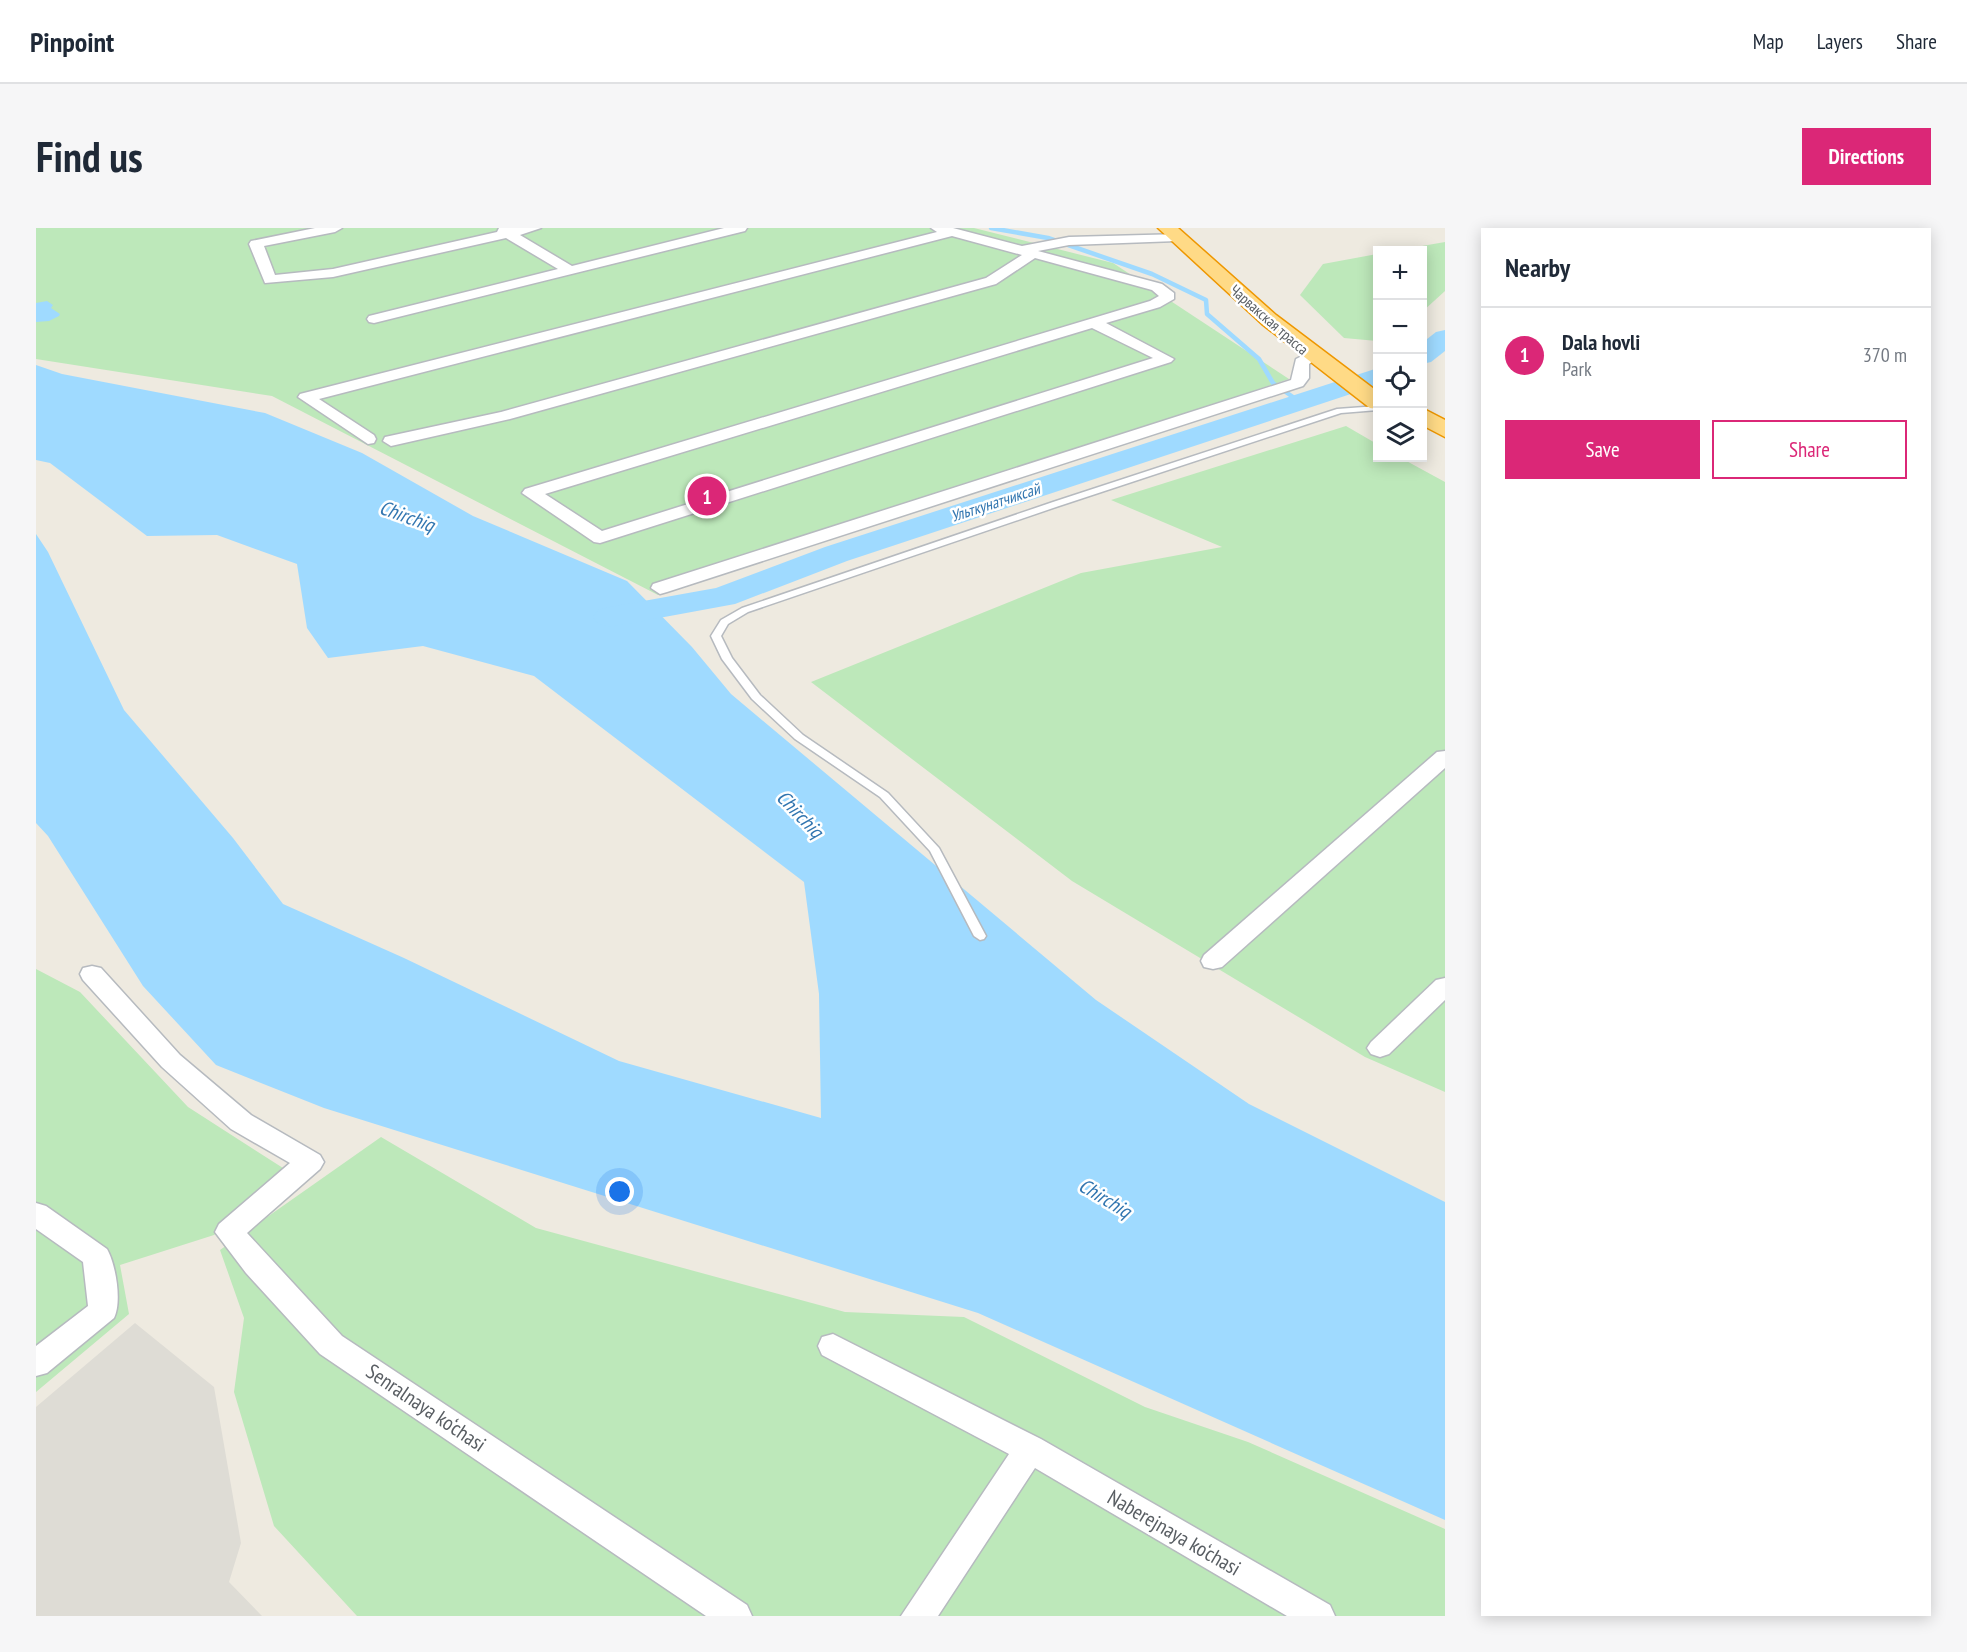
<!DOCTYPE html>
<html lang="en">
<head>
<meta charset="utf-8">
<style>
	:root { --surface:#fff; --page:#f6f6f7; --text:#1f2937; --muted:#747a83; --line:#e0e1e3; --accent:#db2777 }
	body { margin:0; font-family:"PT Sans Narrow",sans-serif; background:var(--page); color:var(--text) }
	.controls { position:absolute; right:18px; top:18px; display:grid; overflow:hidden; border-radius:0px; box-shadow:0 3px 15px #0003 }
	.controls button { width:54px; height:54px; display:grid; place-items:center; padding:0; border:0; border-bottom:2px solid var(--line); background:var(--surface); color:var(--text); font:30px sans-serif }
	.you { position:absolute; left:584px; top:964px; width:21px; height:21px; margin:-15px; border:4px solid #fff; border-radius:50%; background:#1a73e8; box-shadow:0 0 0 9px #1a73e833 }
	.badge { display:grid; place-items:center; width:39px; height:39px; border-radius:50%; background:var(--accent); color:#fff; font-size:20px; font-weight:700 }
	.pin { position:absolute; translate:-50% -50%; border:3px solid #fff; box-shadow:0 2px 6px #0006 }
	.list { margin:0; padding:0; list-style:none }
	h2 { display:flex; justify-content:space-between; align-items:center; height:78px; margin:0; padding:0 24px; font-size:26px }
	h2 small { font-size:20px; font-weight:400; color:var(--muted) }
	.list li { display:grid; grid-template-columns:39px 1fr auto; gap:18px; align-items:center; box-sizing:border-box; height:96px; padding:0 24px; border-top:2px solid var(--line) }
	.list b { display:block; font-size:22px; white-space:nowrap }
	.list p { margin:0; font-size:20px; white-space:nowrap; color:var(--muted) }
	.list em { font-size:20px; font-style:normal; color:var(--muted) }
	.actions { display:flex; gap:12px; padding:18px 24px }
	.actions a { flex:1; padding:14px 0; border:2px solid var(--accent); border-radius:0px; text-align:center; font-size:21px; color:var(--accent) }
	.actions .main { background:var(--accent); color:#fff }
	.icon { flex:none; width:33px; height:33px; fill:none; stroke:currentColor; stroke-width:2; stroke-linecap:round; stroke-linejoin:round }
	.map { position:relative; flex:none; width:1409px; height:1388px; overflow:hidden; border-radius:0px }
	header { display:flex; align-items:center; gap:36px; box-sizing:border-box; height:84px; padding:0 30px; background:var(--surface); border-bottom:2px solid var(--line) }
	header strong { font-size:28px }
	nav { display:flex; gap:33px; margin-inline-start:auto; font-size:21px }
	.intro { display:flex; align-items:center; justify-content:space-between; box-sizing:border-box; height:144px; padding:0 36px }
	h1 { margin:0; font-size:42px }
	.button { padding:15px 27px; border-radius:0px; background:var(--accent); color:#fff; font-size:21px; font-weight:700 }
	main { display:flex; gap:36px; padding:0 36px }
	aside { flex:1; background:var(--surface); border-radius:0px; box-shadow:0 3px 15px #0003 }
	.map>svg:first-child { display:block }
	.industrial { fill:#dedcd5 }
	.green { fill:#bde8ba }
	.water { fill:#9fdaff }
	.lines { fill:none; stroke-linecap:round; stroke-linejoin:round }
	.stream { stroke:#9fdaff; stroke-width:4.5 }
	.river { fill:#9fdaff; fill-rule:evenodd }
	.lane-casing { stroke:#b6babf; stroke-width:3 }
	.street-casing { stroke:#b6babf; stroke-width:3 }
	.highway-casing { stroke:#ee9700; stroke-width:3 }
	.lane { fill:#fff; fill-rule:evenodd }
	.street { fill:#fff; fill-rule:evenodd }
	.highway { fill:#ffda86; fill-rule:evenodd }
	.labels { text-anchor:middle; stroke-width:5; stroke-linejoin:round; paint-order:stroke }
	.far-street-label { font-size:15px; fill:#595e63; stroke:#fff }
	.far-water-label { font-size:16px; font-style:italic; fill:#3276b0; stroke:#fff }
	.water-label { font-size:20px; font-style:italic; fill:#3276b0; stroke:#fff }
	.near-street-label { font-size:21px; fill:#595e63; stroke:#fff }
</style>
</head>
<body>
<header>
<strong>Pinpoint</strong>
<nav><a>Map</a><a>Layers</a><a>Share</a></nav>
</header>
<div class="intro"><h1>Find us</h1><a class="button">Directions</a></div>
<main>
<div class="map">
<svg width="1409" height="1388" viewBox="0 0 1409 1388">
	<rect width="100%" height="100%" fill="#eeeae0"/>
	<polygon class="industrial" points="99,1095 178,1159 205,1315 193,1354 226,1388 0,1388 0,1179"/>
	<g class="green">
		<polygon points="0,0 938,0 1077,35 1253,151 622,367 236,168 0,131"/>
		<polygon points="1409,14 1409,63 1387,83 1386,22 1363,22"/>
		<polygon points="1341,26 1341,113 1308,110 1264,67 1287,36"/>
		<polygon points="1310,198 1341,216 1342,230 1365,230 1409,254 1409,864 1329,829 1036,653 775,454 1045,345 1186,319 1075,272"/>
		<polygon points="0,741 44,764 152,879 247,940 178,1007 84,1037 93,1086 0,1164"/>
		<polygon points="345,909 500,1000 809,1084 928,1089 1109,1179 1212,1214 1409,1301 1409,1388 321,1388 238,1298 198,1164 208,1090 184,1022"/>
	</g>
	<g class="water">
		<polygon points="11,73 17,77 15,80 24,86 23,88 13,93 0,94 0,75"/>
		<polygon points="0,137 26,146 229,185 326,225 437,288 591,353 656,419 695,466 1060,772 1213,876 1409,974 1409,1292 942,1085 288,880 180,837 107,758 12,608 0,595 0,306 12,324 88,482 197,610 247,676 368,730 583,833 785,890 783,766 768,654 498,448 387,418 292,430 271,400 261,336 181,307 111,308 14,235 0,232"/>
	</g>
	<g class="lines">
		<polyline class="stream" points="955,0 1012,10 1116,46 1170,72 1171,86 1223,131 1237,155 1264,174"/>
		<g class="river">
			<polygon points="1409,102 1409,123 1395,134 1386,136 1386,115 1400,104"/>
			<polygon points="1342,140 1342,157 811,333 699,376 574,399 562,396 557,389 562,382 574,379 680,360 789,319"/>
		</g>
		<g class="lane-casing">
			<polygon id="lane" points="1342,178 1342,182 1305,185 1023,278 712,384 692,396 685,408 696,430 724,467 767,507 852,565 903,620 950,708 948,711 944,712 938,708 894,623 844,569 759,511 716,471 686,431 675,408 685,392 706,380 1017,274 1301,181"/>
		</g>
		<g class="street-casing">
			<g id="street">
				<polygon points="279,0 306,0 299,4 228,18 239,47 297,41 461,4 463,0 505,0 484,7 536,38 688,0 711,0 709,3 338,95 333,94 331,91 333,88 522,41 470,10 297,49 229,55 213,16 215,13"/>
				<path d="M895,0h22l69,18 47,-9 113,-3v6l-5,1 -108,4 -31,6 124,33 12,9v6l-14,8 -54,16 68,36 -3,3 -571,181 -6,-1 -72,-49 3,-4 625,-188 9,-5 -7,-6 -117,-32 -39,26 -486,135 -119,27 -8,-5 2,-4 116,-25 485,-134 36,-23 -70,-19 -633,163 55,36 2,4 -2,4 -6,1 -70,-47 2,-3 637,-162zM1056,100l61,30 -551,173 -57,-37z"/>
				<polygon points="1276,123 1284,128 1273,136 1273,150 1267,158 631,364 624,366 615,360 617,356 1255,152 1260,131"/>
				<polygon points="1409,523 1409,540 1186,739 1177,741 1168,739 1165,733 1168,727 1401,524"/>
				<polygon points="56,738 65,740 144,827 215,887 284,927 288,934 284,941 211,1005 306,1108 711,1377 716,1388 670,1388 284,1126 210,1045 179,1004 183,996 254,935 195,901 126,839 47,752 44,746 47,740"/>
				<polygon points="1409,750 1409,772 1353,826 1344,829 1335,826 1331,820 1335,814 1400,752"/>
				<path d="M0,975l10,3 61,43c9,16 15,53 7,69l-67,55 -11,3v-30l52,-40 -5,-44 -47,-33z"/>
				<polygon points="797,1106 1005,1211 1294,1377 1299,1388 1251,1388 999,1240 902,1388 865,1388 973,1226 786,1127 782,1118 786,1109"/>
			</g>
		</g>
		<g class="highway-casing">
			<g id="highway">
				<polygon points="1122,0 1142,0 1240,87 1342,164 1342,181 1334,180 1226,96"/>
				<polygon points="1386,180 1409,192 1409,209 1386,197"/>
			</g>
		</g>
		<use href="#lane" class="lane"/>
		<use href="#street" class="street"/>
		<use href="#highway" class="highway"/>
	</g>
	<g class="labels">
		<g class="far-street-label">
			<text transform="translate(1233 92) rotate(41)" y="5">Чарвакская трасса</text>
		</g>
		<g class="far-water-label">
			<text transform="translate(959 274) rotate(-18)" y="6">Ульткунатчиксай</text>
		</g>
		<g class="water-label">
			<text transform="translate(371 288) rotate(20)" y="7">Chirchiq</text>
			<text transform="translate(764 586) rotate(46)" y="7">Chirchiq</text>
			<text transform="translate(1069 970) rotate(31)" y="7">Chirchiq</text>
		</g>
		<g class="near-street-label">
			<text transform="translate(390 1180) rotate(34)" y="7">Senralnaya ko‘chasi</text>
			<text transform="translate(1138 1305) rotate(30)" y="7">Naberejnaya ko‘chasi</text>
		</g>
	</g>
</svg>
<div class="controls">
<button>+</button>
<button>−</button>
<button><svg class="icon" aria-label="locate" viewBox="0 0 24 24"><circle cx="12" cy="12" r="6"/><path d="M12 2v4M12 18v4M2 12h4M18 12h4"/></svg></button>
<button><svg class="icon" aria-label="layers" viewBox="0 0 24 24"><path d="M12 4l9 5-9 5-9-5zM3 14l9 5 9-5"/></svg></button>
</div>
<div class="you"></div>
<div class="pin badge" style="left:671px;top:268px">1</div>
</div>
<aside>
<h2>Nearby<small></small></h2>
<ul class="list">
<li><span class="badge">1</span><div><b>Dala hovli</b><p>Park</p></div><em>370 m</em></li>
</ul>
<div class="actions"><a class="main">Save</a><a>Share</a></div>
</aside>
</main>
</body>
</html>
